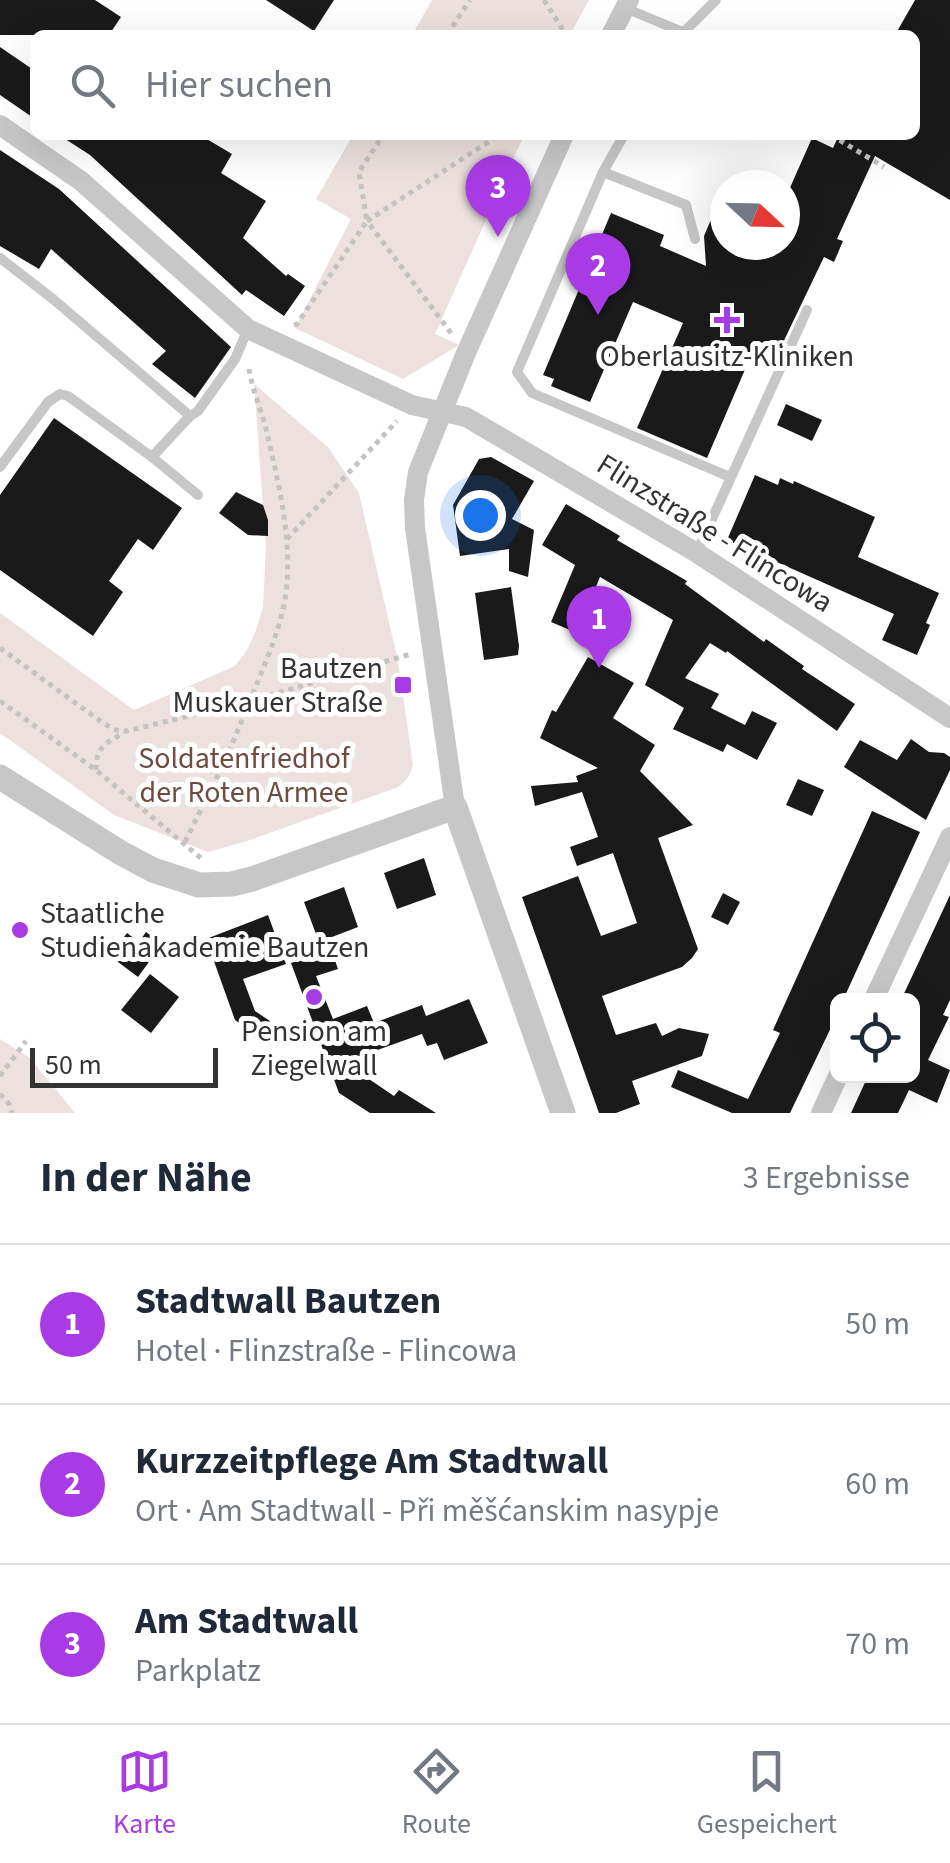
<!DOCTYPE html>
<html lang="de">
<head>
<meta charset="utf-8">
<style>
	:root { --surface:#fff; --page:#f6f6f7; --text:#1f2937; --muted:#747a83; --line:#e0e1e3; --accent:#a83be3 }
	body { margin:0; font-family:"Source Sans 3",sans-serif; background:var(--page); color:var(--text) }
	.controls { position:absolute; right:30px; bottom:30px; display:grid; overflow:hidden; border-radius:15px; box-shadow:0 10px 40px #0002 }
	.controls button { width:90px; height:90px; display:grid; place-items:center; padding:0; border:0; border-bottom:2px solid var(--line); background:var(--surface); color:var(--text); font:50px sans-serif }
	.compass { position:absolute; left:710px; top:170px; width:90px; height:90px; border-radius:50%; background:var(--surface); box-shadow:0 10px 40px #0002; rotate:112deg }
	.scale { position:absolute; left:30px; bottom:25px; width:188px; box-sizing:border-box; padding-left:10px; border:5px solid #333; border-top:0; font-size:28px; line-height:35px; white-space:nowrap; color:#333; -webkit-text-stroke:8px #fff; paint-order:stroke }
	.you { position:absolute; left:480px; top:515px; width:35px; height:35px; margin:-25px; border:8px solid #fff; border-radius:50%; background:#1a73e8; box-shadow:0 0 0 15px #1a73e833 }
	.badge { display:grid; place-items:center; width:65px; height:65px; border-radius:50%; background:var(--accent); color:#fff; font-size:32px; font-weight:700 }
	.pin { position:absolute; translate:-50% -82px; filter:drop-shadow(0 2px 5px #0008) }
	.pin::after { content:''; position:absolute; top:52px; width:35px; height:30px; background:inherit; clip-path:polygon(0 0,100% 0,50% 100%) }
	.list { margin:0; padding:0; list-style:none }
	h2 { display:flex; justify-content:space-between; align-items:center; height:130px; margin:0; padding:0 40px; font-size:42px }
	h2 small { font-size:32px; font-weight:400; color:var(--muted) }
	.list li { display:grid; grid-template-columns:65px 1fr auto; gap:30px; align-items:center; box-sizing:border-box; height:160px; padding:0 40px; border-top:2px solid var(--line) }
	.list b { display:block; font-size:38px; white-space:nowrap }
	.list p { margin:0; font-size:32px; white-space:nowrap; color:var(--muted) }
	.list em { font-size:32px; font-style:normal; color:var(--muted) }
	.icon { flex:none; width:55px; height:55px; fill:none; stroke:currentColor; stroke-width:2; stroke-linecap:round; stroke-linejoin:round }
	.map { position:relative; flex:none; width:950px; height:1113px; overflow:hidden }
	.search { position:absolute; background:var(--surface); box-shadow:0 10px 40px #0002; left:30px; right:30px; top:30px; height:110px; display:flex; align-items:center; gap:25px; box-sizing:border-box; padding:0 35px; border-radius:15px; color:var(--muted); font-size:38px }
	.sheet { height:610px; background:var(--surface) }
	nav { display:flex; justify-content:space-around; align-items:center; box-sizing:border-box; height:140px; border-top:2px solid var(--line); background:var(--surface); font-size:28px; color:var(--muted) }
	nav a { display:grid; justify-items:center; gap:5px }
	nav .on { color:var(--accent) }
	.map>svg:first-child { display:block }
	.green { fill:#ece1df }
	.building { fill:#1a1a1a }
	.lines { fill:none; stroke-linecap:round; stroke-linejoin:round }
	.path { stroke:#c3c3c3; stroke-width:5; stroke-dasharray:5 5; stroke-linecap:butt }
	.service { stroke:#c7c7c7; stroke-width:10 }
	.minor { stroke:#c7c7c7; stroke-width:20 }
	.tertiary { stroke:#c7c7c7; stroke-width:25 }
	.poi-dot { fill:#a83be3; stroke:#fff; stroke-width:4 }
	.labels { text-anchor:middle; stroke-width:10; stroke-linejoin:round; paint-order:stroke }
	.poi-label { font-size:30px; fill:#333; stroke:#fff }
	.street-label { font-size:30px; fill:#333; stroke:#fff }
	.park-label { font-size:30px; fill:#6f4c40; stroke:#fff }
</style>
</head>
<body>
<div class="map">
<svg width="950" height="1113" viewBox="0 0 950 1113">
	<rect width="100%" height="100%" fill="#fff"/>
	<g class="green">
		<polygon points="432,0 589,0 570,35 412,35"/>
		<polygon points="353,135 524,135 435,334 459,345 403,379 295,328 351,219 316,199"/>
		<path d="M254,384l74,63 31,46 39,168 15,104c-3,11 -7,17 -17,23l-149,53 -39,11 -94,-37 -114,-82v-120l134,97 101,-44 11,-14 9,-19 8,-26 3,-61z"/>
		<polygon points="0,1039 30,1058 75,1113 0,1113"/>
	</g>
	<g class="building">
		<polygon points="0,0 95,0 121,17 109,35 0,35"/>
		<polygon points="266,0 334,0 314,31"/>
		<polygon points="915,0 950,0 950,200 875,156 837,239 843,241 834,262 824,257 778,353 756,344 707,458 637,428 683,323 633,302 590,402 551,386 554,379 543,375 611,213 664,235 660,246 706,266 704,236 725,186 725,245 785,245 785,199 812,138 833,148 839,135 915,135 915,35 895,35"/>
		<polygon points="0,47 35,71 35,119 0,95"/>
		<polygon points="59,135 200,135 232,154 221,173 266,201 243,238 286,276 288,274 305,286 284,316 246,290 242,295 90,155"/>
		<polygon points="0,150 59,189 231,347 195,398 152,364 166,351 51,249 39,269 0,246"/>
		<polygon points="786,404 822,420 812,441 777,425"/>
		<polygon points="54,418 182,508 153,550 138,539 109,581 123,592 93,636 0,570 0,495"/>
		<polygon points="491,457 534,481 512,519 534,530 528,577 509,571 509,549 460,556 453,505 479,459"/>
		<polygon points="755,475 778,485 780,478 793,484 794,481 875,517 858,557 939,593 926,623 930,625 917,655 882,640 894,614 727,540"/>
		<polygon points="236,492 263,505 268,520 268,536 248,535 219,513"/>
		<polygon points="566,504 620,536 617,540 687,581 685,584 764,642 766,639 804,666 802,669 855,704 837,731 727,651 726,653 710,643 685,678 719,694 711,708 745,725 752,711 777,723 757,760 727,744 723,752 673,729 684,708 645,685 673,620 600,577 577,633 551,622 575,565 542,545"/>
		<polygon points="511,587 519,646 518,655 484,660 475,593"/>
		<polygon points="588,657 634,683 613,718 655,745 640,771 693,825 658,838 698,949 692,958 682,967 602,996 616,1035 656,1023 662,1036 679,1028 709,1034 702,1056 632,1081 640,1104 616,1113 599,1113 522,897 578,876 601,936 637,923 613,853 577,866 570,847 598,837 582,792 535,806 531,786 578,782 576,776 598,768 540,738 552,710 556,712"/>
		<polygon points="911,739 929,752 944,753 950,757 950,770 926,820 844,767 860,740 897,760"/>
		<polygon points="798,779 824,790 812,816 786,805"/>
		<polygon points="872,811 920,832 843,1000 838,1000 838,1013 790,1113 732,1113 671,1087 678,1070 748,1099 780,1033 773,1030"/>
		<polygon points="424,858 436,895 397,909 384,873"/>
		<polygon points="344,887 358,927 319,942 304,902"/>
		<polygon points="723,893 740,902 728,925 711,917"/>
		<polygon points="950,895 950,1000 943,1015 949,1017 928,1060 950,1070 937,1103 909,1090 898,1113 851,1113 868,1076 912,1076 912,1000 901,1000"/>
		<polygon points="268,915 286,964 243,979 255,1011 270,1021 259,1037 235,1020 206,939"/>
		<polygon points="146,932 162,944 138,977 110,956 127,933 139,942"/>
		<polygon points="331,949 338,969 316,976 333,1019 367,1006 374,1023 422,1005 426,1016 469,999 488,1043 444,1060 437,1043 427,1046 422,1034 344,1062 394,1096 399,1090 436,1113 370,1113 339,1093 291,963"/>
		<polygon points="150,974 179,997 151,1033 121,1010"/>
	</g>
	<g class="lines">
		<g class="path">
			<polyline points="544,0 566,35"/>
			<polyline points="447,35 470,0"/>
			<polyline points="831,135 884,167"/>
			<polyline points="294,325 297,324 367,221 359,172 383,135"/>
			<polyline points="451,333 367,221 499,135"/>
			<path d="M249,369c3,20 12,40 17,60 13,57 29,117 18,176 -7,33 -22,65 -34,96"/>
			<polyline points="287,539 397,421"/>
			<polyline points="0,648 103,723 116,730 127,731 250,701 225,761 184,844"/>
			<polyline points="0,701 96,770 202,859"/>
			<polyline points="250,701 411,654"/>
			<path d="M96,770c0,-23 9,-27 28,-37"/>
			<polyline points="0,1076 26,1041"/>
			<polyline points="0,1094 9,1104 12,1113"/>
		</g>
		<g class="service">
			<polyline points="625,8 683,32"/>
			<polyline points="682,34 716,0"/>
			<polyline points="603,172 624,135"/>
			<polyline points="695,239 686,205 603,172 517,372 532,393 730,477"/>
			<polyline points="0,258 53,299 190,416 198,411 235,359 248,329"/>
			<polyline points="152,457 198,495"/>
			<polyline points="0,467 48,402 60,394 68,396 152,457 190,416"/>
			<polyline points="697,552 807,310"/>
		</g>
		<g class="minor">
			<polyline points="611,35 629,0"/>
			<polyline points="0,125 81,181 248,329 412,405 466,417 697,553 950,718"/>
			<polyline points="455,807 415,528 414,500 418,472 466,353 564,135"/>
			<polyline points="873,1001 950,837"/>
			<polyline points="821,1113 838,1076"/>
		</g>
		<polyline class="tertiary" points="0,777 121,853 153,870 199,885 232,884 252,879 455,807 563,1113"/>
	</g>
	<g class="poi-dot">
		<path d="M722 305h10v10h10v10h-10v10h-10v-10h-10v-10h10z"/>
		<rect x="393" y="675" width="20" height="20" rx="5"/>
		<circle cx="20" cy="930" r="10"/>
		<circle cx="314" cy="997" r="10"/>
	</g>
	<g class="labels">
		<g class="poi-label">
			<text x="727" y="366">Oberlausitz-Kliniken</text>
			<text x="383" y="678" text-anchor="end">Bautzen<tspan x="383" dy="34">Muskauer Straße</tspan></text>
			<text x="40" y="923" text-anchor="start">Staatliche<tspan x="40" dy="34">Studienakademie Bautzen</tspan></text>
			<text x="314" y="1041">Pension am<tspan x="314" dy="34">Ziegelwall</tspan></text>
		</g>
		<g class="street-label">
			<text transform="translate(715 533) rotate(32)" y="10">Flinzstraße - Flincowa</text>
		</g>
		<g class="park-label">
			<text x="244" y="768">Soldatenfriedhof<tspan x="244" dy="34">der Roten Armee</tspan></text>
		</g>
	</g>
</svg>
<div class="controls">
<button><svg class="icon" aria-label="locate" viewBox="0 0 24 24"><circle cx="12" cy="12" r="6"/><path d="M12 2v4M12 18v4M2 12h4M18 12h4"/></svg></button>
</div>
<svg class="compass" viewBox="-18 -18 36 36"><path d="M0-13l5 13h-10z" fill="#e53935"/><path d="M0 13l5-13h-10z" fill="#747a83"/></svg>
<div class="scale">50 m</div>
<div class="you"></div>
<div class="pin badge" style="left:599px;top:668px">1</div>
<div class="pin badge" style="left:598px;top:315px">2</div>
<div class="pin badge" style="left:498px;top:237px">3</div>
<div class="search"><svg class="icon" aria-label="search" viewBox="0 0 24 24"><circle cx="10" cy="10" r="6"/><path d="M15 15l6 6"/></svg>Hier suchen</div>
</div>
<section class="sheet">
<h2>In der Nähe<small>3 Ergebnisse</small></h2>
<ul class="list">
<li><span class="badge">1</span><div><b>Stadtwall Bautzen</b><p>Hotel · Flinzstraße - Flincowa</p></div><em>50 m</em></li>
<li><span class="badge">2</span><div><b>Kurzzeitpflege Am Stadtwall</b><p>Ort · Am Stadtwall - Při měšćanskim nasypje</p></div><em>60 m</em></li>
<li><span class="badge">3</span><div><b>Am Stadtwall</b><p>Parkplatz</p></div><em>70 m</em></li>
</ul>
</section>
<nav>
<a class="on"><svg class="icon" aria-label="map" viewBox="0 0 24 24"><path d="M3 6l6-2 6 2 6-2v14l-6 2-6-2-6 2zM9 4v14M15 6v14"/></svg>Karte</a>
<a><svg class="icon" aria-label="directions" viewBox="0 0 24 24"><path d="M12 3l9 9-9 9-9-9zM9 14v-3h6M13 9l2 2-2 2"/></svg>Route</a>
<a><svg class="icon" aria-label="saved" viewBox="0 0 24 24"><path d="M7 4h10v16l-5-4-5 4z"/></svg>Gespeichert</a>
</nav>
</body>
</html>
